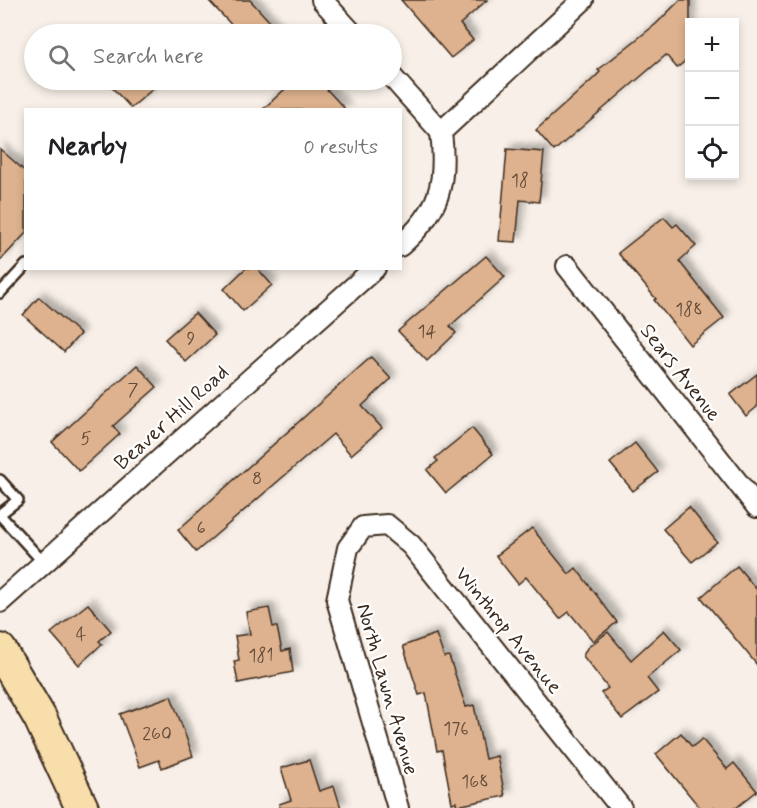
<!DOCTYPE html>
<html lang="en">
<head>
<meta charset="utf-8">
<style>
	:root { --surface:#fff; --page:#f2f2f2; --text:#202124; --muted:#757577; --line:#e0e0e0 }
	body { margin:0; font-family:Mynerve,sans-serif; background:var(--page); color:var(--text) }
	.controls { position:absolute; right:18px; top:18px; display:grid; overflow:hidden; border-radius:0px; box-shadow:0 3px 9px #0003 }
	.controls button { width:54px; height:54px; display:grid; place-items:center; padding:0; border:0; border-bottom:2px solid var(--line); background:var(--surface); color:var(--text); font:30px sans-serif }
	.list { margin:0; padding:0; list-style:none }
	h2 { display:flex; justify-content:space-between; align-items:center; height:78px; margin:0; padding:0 24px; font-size:26px }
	h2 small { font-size:20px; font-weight:400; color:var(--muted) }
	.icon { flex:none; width:33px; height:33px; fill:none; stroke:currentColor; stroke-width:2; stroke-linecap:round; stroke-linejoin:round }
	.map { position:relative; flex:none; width:757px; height:808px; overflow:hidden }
	.search { position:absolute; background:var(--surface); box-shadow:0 3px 9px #0003; left:24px; top:24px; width:378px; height:66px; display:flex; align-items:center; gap:15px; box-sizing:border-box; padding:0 21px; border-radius:33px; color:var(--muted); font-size:22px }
	.panel { position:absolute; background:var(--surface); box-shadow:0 3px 9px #0003; left:24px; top:108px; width:378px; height:162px; border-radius:0px }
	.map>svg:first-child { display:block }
	.building { fill:#deb28e; stroke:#3b2a1e; stroke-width:1.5; filter:url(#shadow) }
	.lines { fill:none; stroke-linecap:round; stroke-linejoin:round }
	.lane-casing { stroke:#3b2a1e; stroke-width:14 }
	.street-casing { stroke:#3b2a1e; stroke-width:24 }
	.primary-casing { stroke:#3b2a1e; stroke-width:36 }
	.lane { stroke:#fff; stroke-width:9 }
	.street { stroke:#fff; stroke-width:20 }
	.primary { stroke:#f8deab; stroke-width:32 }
	.labels { text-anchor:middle; stroke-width:4.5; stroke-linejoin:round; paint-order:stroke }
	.number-label { font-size:18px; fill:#644c3a }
	.street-label { font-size:21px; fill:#3b2a1e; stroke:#fff }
</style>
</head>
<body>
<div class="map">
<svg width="757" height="808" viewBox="0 0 757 808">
	<defs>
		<filter id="shadow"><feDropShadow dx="5.5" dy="-5.5" stdDeviation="3" flood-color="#0004"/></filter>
	</defs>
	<rect width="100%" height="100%" fill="#f8f0e8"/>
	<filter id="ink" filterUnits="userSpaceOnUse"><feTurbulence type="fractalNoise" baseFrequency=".0167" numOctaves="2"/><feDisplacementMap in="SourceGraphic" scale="12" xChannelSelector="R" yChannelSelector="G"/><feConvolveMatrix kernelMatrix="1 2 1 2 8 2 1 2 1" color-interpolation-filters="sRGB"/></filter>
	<g filter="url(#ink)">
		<g class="building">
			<polygon points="208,0 250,0 281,34 240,34"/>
			<polygon points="401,0 487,0 460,24 473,40 451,58"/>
			<polygon points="680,0 690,0 690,57 677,68 666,55 554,151 536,130 593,79 600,72 598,70 656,24"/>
			<polygon points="105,80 163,80 131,108"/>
			<polygon points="295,80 318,80 346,110 262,110"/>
			<polygon points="0,149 26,172 26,233 0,261"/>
			<polygon points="507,149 544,152 539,202 520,200 516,242 499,241"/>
			<polygon points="664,217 673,227 677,224 696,246 679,261 724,318 690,345 654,300 656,299 618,253"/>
			<polygon points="486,256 505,277 450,326 456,333 427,361 398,331"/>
			<polygon points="246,268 257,268 272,285 243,311 224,289"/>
			<polygon points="39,297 80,334 64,352 23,315"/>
			<polygon points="195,313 215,335 186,362 165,339"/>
			<polygon points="371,357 391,379 362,406 382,428 351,455 333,434 196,552 178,530"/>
			<polygon points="137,365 157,387 113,426 120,434 79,471 52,442"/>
			<polygon points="757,374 757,407 746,416 730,395"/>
			<polygon points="472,428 493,454 446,493 427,470 438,461 435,458"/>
			<polygon points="635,443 658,472 633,491 610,463"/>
			<polygon points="689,507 717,542 692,562 663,529"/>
			<polygon points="532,528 569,574 576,568 617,622 593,641 569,612 560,619 526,577 518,584 496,556"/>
			<polygon points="737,566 757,590 757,665 701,597"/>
			<polygon points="88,604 111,631 99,641 102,644 79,665 51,633"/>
			<polygon points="269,608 273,627 277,627 282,651 290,649 293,672 238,683 234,661 239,660 235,636 250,634 246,612"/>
			<polygon points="664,630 681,650 647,678 658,692 622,719 601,693 608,688 583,656 587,648 608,632 631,660"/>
			<polygon points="436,634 444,657 449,656 466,707 474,705 485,759 497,756 505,796 457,806 456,802 452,803 442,750 437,751 426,693 419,695 403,646"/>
			<polygon points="171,696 193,756 162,768 159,760 140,767 120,714"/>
			<polygon points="681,733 692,747 702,739 727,769 734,763 757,791 736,808 700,808 656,754"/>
			<polygon points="309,760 319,791 334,786 341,808 280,808 279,804 291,800 281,768"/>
		</g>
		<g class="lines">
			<g class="lane-casing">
				<g id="lane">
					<polyline points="0,293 26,265"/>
					<polyline points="0,480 18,500 0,514"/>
					<polyline points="0,515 43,562"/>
				</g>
			</g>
			<g class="street-casing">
				<g id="street">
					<polyline points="322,0 353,34"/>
					<polyline points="392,77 441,132"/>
					<path d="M400,246c40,-35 47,-62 41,-114l142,-132"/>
					<polyline points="567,266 757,507"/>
					<polyline points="0,602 375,268"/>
					<polyline points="398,808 337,600 348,548 363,527 387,525 411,545 621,808"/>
				</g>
			</g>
			<g class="primary-casing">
				<polyline id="primary" points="0,650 40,718 82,808"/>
			</g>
			<use href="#lane" class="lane"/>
			<use href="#street" class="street"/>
			<use href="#primary" class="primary"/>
		</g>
	</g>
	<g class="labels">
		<g class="number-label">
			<text x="520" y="186">18</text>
			<text x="689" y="315">188</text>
			<text x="427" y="337">14</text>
			<text x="191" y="344">9</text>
			<text x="133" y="395">7</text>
			<text x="86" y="444">5</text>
			<text x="257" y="484">8</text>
			<text x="201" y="533">6</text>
			<text x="81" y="640">4</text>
			<text x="261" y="661">181</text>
			<text x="456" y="734">176</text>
			<text x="157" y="739">260</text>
			<text x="475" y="787">168</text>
		</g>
		<g class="street-label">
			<text transform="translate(681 372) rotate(52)" y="7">Sears Avenue</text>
			<text transform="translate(171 417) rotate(-42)" y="7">Beaver Hill Road</text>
			<text transform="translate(509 630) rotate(51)" y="7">Winthrop Avenue</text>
			<text transform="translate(388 689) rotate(74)" y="7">North Lawn Avenue</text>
		</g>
	</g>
</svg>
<div class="controls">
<button>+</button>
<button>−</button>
<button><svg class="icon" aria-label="locate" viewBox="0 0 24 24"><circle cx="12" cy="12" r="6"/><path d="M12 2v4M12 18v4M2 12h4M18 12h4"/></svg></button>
</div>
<div class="search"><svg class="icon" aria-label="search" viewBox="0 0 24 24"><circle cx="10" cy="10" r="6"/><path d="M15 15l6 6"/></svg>Search here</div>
<section class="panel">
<h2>Nearby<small>0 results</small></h2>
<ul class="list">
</ul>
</section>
</div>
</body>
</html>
